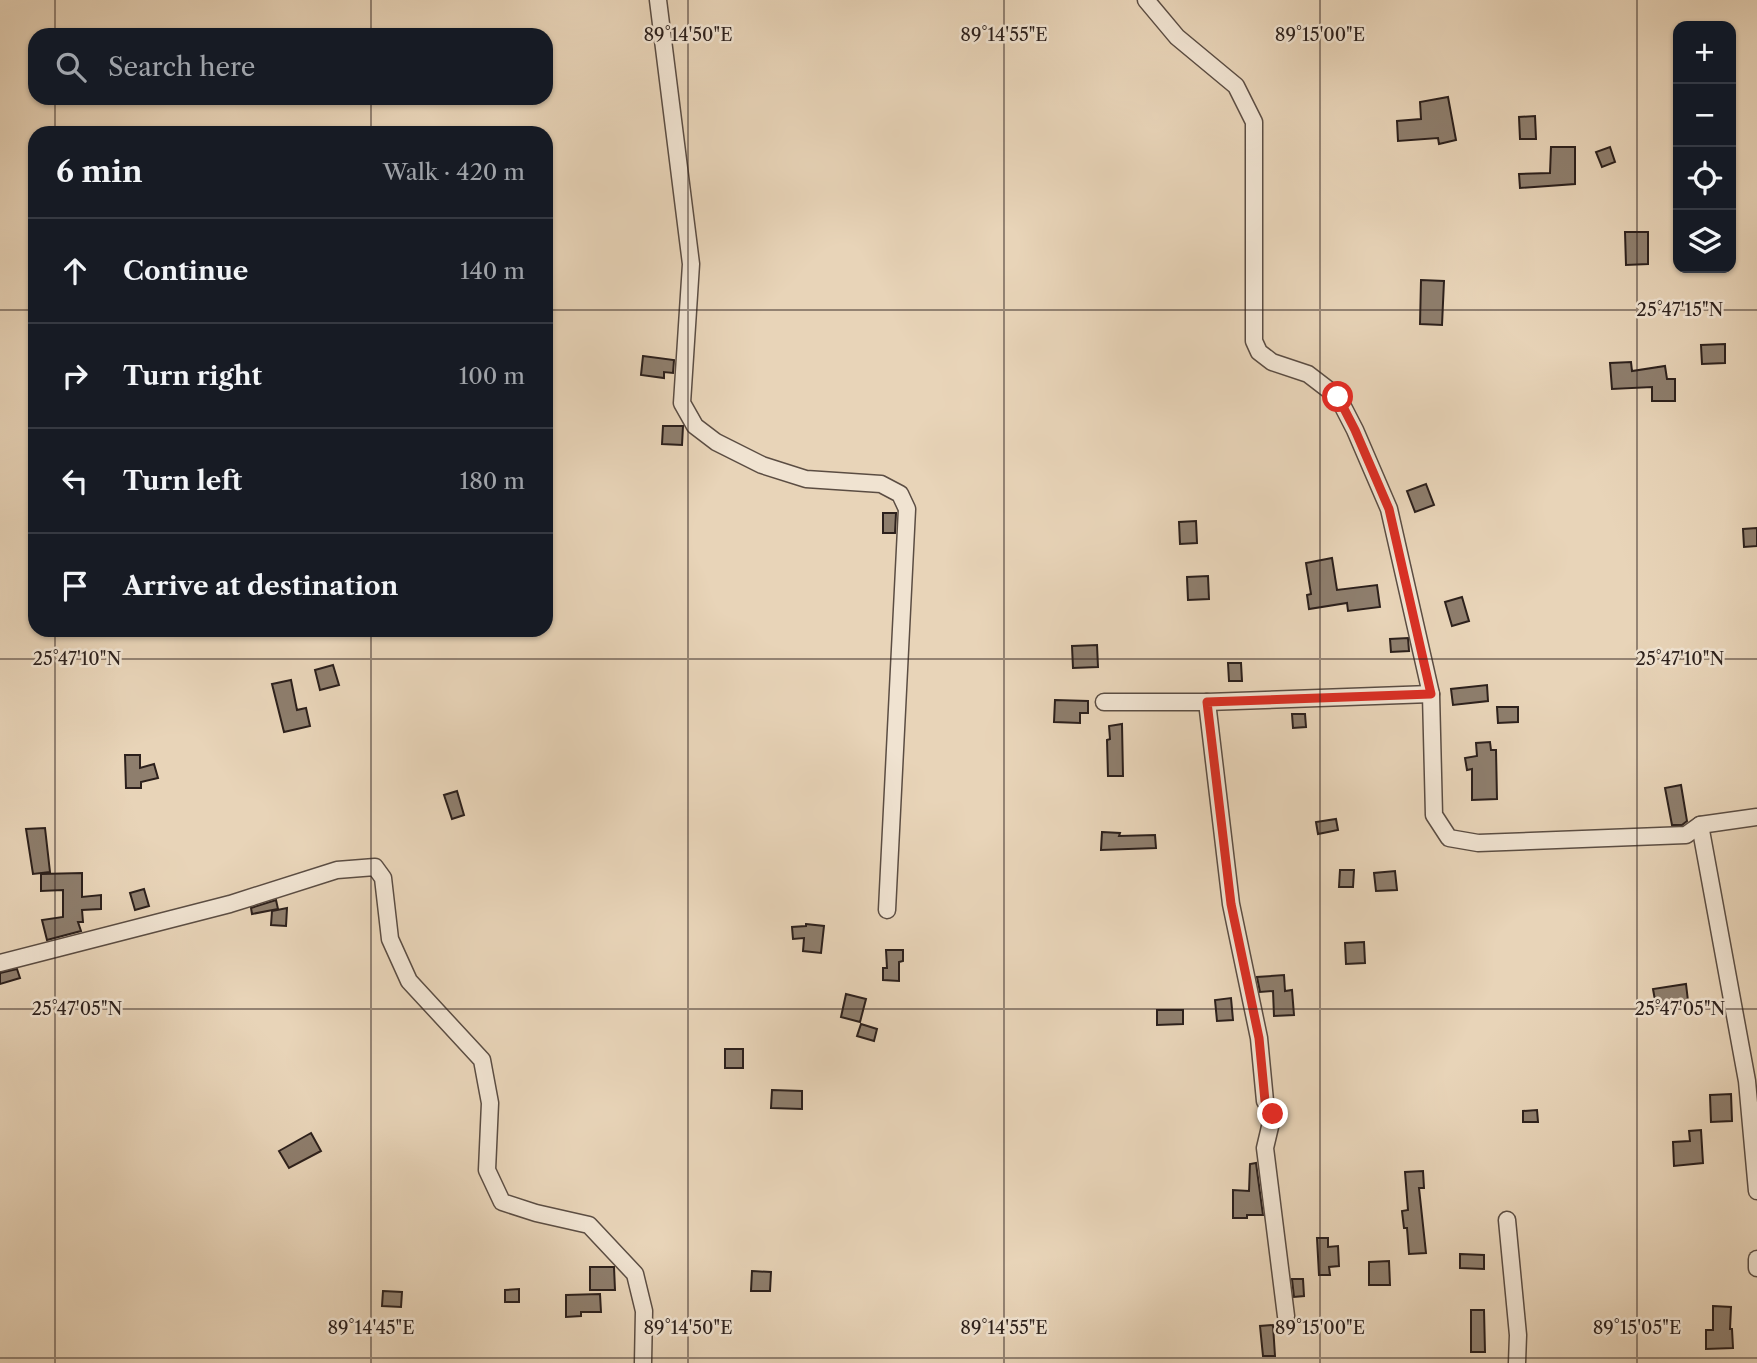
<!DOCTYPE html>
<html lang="en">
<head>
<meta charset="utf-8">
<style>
	:root { --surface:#171b24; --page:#242831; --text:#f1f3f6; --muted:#9ea1a6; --line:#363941 }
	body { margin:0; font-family:"Libre Caslon Text",serif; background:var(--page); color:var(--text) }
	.controls { position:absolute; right:21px; top:21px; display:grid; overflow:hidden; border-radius:14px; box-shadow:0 2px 5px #0004 }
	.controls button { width:63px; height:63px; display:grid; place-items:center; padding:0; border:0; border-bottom:2px solid var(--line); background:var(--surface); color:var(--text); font:35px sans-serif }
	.stop { position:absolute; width:21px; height:21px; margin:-16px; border:5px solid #d93025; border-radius:50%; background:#fff }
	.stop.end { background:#d93025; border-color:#fff; box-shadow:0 2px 7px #0008 }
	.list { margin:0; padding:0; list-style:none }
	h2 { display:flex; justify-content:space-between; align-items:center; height:91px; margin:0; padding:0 28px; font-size:30px }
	h2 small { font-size:23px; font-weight:400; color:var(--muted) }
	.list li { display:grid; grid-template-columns:46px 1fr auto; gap:21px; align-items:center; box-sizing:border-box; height:105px; padding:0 28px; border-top:2px solid var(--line) }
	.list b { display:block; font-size:26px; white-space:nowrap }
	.list em { font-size:23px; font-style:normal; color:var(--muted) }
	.icon { flex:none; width:38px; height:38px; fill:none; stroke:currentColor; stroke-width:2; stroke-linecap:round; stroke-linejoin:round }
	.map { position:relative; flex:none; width:1757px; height:1363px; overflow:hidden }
	.search { position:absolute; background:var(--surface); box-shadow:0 2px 5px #0004; left:28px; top:28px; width:525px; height:77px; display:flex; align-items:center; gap:18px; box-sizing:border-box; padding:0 24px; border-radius:21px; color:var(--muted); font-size:26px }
	.panel { position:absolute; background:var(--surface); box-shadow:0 2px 5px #0004; left:28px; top:126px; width:525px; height:511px; border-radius:21px }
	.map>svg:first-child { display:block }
	.building { fill:#8e7e6d; stroke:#2c201c; stroke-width:2 }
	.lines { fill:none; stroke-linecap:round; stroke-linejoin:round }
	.street-casing { stroke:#5b4d43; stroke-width:19 }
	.street { stroke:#f0e3d1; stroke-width:16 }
	.route { stroke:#d93025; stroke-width:9 }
	.ticks { fill:none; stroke:#2c201c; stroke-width:2; stroke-opacity:0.45 }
	.ticks-label { font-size:18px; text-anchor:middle; fill:#2c201c; stroke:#f0e3d1; stroke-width:5; stroke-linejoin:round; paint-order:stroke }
</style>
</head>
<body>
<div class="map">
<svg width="1757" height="1363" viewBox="0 0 1757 1363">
	<rect width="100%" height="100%" fill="#e8d4b8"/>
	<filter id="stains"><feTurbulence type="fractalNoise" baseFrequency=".00286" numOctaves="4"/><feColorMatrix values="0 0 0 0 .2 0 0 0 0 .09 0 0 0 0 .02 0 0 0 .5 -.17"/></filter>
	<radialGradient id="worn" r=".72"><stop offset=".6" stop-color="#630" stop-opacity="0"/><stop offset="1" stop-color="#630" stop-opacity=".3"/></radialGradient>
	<g class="building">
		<polygon points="1448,97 1456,140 1439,144 1438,138 1398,141 1397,121 1421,119 1420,102"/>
		<polygon points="1535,116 1536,139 1520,139 1519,117"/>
		<polygon points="1551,147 1575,147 1575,184 1520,188 1519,174 1550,173"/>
		<polygon points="1610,147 1615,162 1602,167 1596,152"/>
		<polygon points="1625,232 1648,232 1648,264 1626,265"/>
		<polygon points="1421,280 1444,281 1442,325 1420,324"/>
		<polygon points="1725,344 1725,363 1702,364 1701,345"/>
		<polygon points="643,356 674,360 673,373 664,372 664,378 641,375"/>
		<polygon points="1631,362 1632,371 1665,366 1667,379 1675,379 1675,401 1652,401 1652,387 1612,389 1610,363"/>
		<polygon points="663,426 683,426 682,445 662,444"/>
		<polygon points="1426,484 1434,505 1415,512 1407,491"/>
		<polygon points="883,513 896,513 895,533 883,533"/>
		<polygon points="1196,521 1197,543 1180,544 1179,522"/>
		<polygon points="1757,528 1757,546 1744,547 1743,529"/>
		<polygon points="1332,558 1337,590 1377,585 1380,607 1348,611 1347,603 1309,609 1307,595 1311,594 1306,563"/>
		<polygon points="1208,576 1209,599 1188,600 1187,577"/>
		<polygon points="1462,597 1469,621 1452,626 1445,602"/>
		<polygon points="1408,638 1409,651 1391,652 1390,639"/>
		<polygon points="1097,645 1098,667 1073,668 1072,646"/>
		<polygon points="1228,663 1241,663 1242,681 1229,681"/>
		<polygon points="333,665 339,685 320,690 315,670"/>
		<polygon points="291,680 297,710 306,708 310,726 284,732 272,684"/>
		<polygon points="1487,685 1488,701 1453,705 1451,689"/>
		<polygon points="1055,700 1088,701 1088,713 1080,713 1080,723 1054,722"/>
		<polygon points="1497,707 1518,707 1518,722 1498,723"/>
		<polygon points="1292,714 1305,714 1306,727 1293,728"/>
		<polygon points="1122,724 1123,776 1108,776 1107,740 1110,739 1109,726"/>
		<polygon points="1490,742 1491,750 1496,750 1497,799 1472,800 1472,769 1467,770 1465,758 1477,756 1476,743"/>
		<polygon points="125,755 140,755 140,768 154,764 158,778 141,782 141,788 126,788"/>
		<polygon points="1681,785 1687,821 1682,825 1672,825 1665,788"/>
		<polygon points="457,791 464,815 452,819 444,795"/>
		<polygon points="1336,819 1338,830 1318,834 1316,822"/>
		<polygon points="45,828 50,872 33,874 26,829"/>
		<polygon points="1102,832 1120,833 1119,836 1155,835 1156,848 1101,850"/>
		<polygon points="1340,870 1354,870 1353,887 1339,887"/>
		<polygon points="1395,871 1397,890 1376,891 1374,873"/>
		<polygon points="82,873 82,897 101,895 101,909 82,910 83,922 78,922 81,931 47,940 42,920 63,917 63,890 41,891 41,874"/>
		<polygon points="144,889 149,906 135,910 130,893"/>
		<polygon points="276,900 278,909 252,914 251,908"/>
		<polygon points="287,908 286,926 271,925 272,911"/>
		<polygon points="806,924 824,926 821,953 803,951 804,938 793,939 792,927 806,926"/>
		<polygon points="1364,942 1365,963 1346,964 1345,943"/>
		<polygon points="886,950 903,950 903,961 899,962 899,981 883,980 883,968 887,968"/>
		<polygon points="17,969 20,978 0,984 0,973"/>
		<polygon points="1284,975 1285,991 1292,990 1294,1015 1274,1016 1273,991 1260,992 1257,977"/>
		<polygon points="1686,984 1688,1001 1656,1006 1653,989"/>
		<polygon points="846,994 866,999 860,1022 841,1017"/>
		<polygon points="1231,998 1233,1020 1217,1021 1215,1000"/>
		<polygon points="1157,1010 1183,1010 1183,1024 1157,1025"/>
		<polygon points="861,1024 877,1029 874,1041 857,1036"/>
		<rect x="725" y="1049" width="18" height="19"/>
		<polygon points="772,1090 802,1091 802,1109 771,1108"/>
		<polygon points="1731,1094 1732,1121 1711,1122 1710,1095"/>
		<polygon points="1537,1110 1538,1122 1523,1122 1523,1111"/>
		<polygon points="1701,1130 1703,1163 1674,1166 1673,1142 1690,1141 1689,1131"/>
		<polygon points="311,1133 321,1151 289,1168 279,1151"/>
		<polygon points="1256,1163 1263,1215 1247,1215 1247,1218 1233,1218 1233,1190 1249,1191 1250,1164"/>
		<polygon points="1423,1171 1424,1188 1419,1188 1426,1253 1409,1254 1407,1228 1404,1228 1402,1211 1408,1210 1405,1172"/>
		<polygon points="1317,1238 1328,1238 1328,1247 1338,1246 1339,1266 1329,1267 1330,1275 1319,1275"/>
		<polygon points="1460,1254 1484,1255 1484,1269 1460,1268"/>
		<polygon points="1389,1261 1390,1285 1369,1285 1369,1262"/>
		<polygon points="590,1267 614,1267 615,1290 590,1290"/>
		<polygon points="752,1271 771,1272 770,1291 751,1291"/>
		<polygon points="1292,1279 1303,1279 1304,1296 1294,1297"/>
		<polygon points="519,1289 519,1302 505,1302 505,1290"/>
		<polygon points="383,1291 402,1292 401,1307 382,1306"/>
		<polygon points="600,1294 601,1312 581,1312 581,1316 566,1317 566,1295"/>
		<polygon points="1713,1306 1731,1307 1730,1329 1732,1329 1733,1348 1706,1349 1706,1330 1713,1330"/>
		<polygon points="1471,1310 1484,1310 1485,1352 1471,1352"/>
		<polygon points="1273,1325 1275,1356 1263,1356 1260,1326"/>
	</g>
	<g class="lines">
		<g class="street-casing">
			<g id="street">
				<polyline points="658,0 691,264 682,403 695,426 716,442 762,465 806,479 881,484 900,494 907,509 887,910"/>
				<polyline points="1146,0 1177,37 1236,86 1254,122 1254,341 1259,352 1272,362 1308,374 1338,397 1355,430 1389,509 1431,694 1434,815 1449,838 1478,843 1686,835 1700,825 1757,817"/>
				<polyline points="1104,702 1207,702 1431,694"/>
				<polyline points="1207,702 1231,904 1259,1038 1265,1101 1273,1114 1265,1148 1286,1316"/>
				<polyline points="1700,825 1747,1081 1757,1191"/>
				<polyline points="0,963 230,904 337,870 375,867 383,878 390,939 409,981 482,1060 490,1103 487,1170 502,1202 536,1213 589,1225 635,1274 644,1311 643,1363"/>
				<polyline points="1507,1220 1518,1335 1517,1363"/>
				<polyline points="1757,1259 1757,1268"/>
			</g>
		</g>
		<use href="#street" class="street"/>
	</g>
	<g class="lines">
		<polyline class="route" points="1273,1114 1265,1101 1259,1038 1231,904 1207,702 1431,694 1389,509 1355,430 1338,397"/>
	</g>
	<path class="ticks" d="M55,0v35M371,0v35M688,0v1363M1004,0v1363M1320,0v1363M1637,0v1363M55,98v35M371,98v35M0,310h35M546,310h1211M55,630v733M371,630v733M0,659h1757M0,1009h1757M0,1358h1757"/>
	<g class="ticks-label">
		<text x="688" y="41">89°14'50"E</text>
		<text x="1004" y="41">89°14'55"E</text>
		<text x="1320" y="41">89°15'00"E</text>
		<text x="1680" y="316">25°47'15"N</text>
		<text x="77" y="665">25°47'10"N</text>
		<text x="1680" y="665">25°47'10"N</text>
		<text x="77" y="1015">25°47'05"N</text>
		<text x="1680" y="1015">25°47'05"N</text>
		<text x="371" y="1334">89°14'45"E</text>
		<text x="688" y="1334">89°14'50"E</text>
		<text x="1004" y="1334">89°14'55"E</text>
		<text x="1320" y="1334">89°15'00"E</text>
		<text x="1637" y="1334">89°15'05"E</text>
	</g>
	<rect width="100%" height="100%" filter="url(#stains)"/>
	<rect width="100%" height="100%" fill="url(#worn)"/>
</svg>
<div class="controls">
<button>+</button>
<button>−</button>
<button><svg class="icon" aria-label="locate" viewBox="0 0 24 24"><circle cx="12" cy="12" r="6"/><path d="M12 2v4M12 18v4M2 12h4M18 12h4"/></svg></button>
<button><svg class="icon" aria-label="layers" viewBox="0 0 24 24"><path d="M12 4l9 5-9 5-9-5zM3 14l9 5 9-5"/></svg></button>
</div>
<div class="stop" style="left:1338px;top:397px"></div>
<div class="stop end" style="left:1273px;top:1114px"></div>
<div class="search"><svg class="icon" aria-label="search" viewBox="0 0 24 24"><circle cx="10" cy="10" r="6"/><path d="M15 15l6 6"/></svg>Search here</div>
<section class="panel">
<h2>6 min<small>Walk · 420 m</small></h2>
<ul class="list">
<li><svg class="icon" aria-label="ahead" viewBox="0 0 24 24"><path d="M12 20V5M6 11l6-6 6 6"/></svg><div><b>Continue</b></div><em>140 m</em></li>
<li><svg class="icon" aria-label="right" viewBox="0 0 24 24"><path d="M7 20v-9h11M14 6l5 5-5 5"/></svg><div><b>Turn right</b></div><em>100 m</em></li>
<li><svg class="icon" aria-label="left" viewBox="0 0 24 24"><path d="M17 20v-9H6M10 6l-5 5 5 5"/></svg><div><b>Turn left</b></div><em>180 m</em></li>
<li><svg class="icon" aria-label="arrive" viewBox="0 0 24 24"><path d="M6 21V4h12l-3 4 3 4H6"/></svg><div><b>Arrive at destination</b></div></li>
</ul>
</section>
</div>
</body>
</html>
